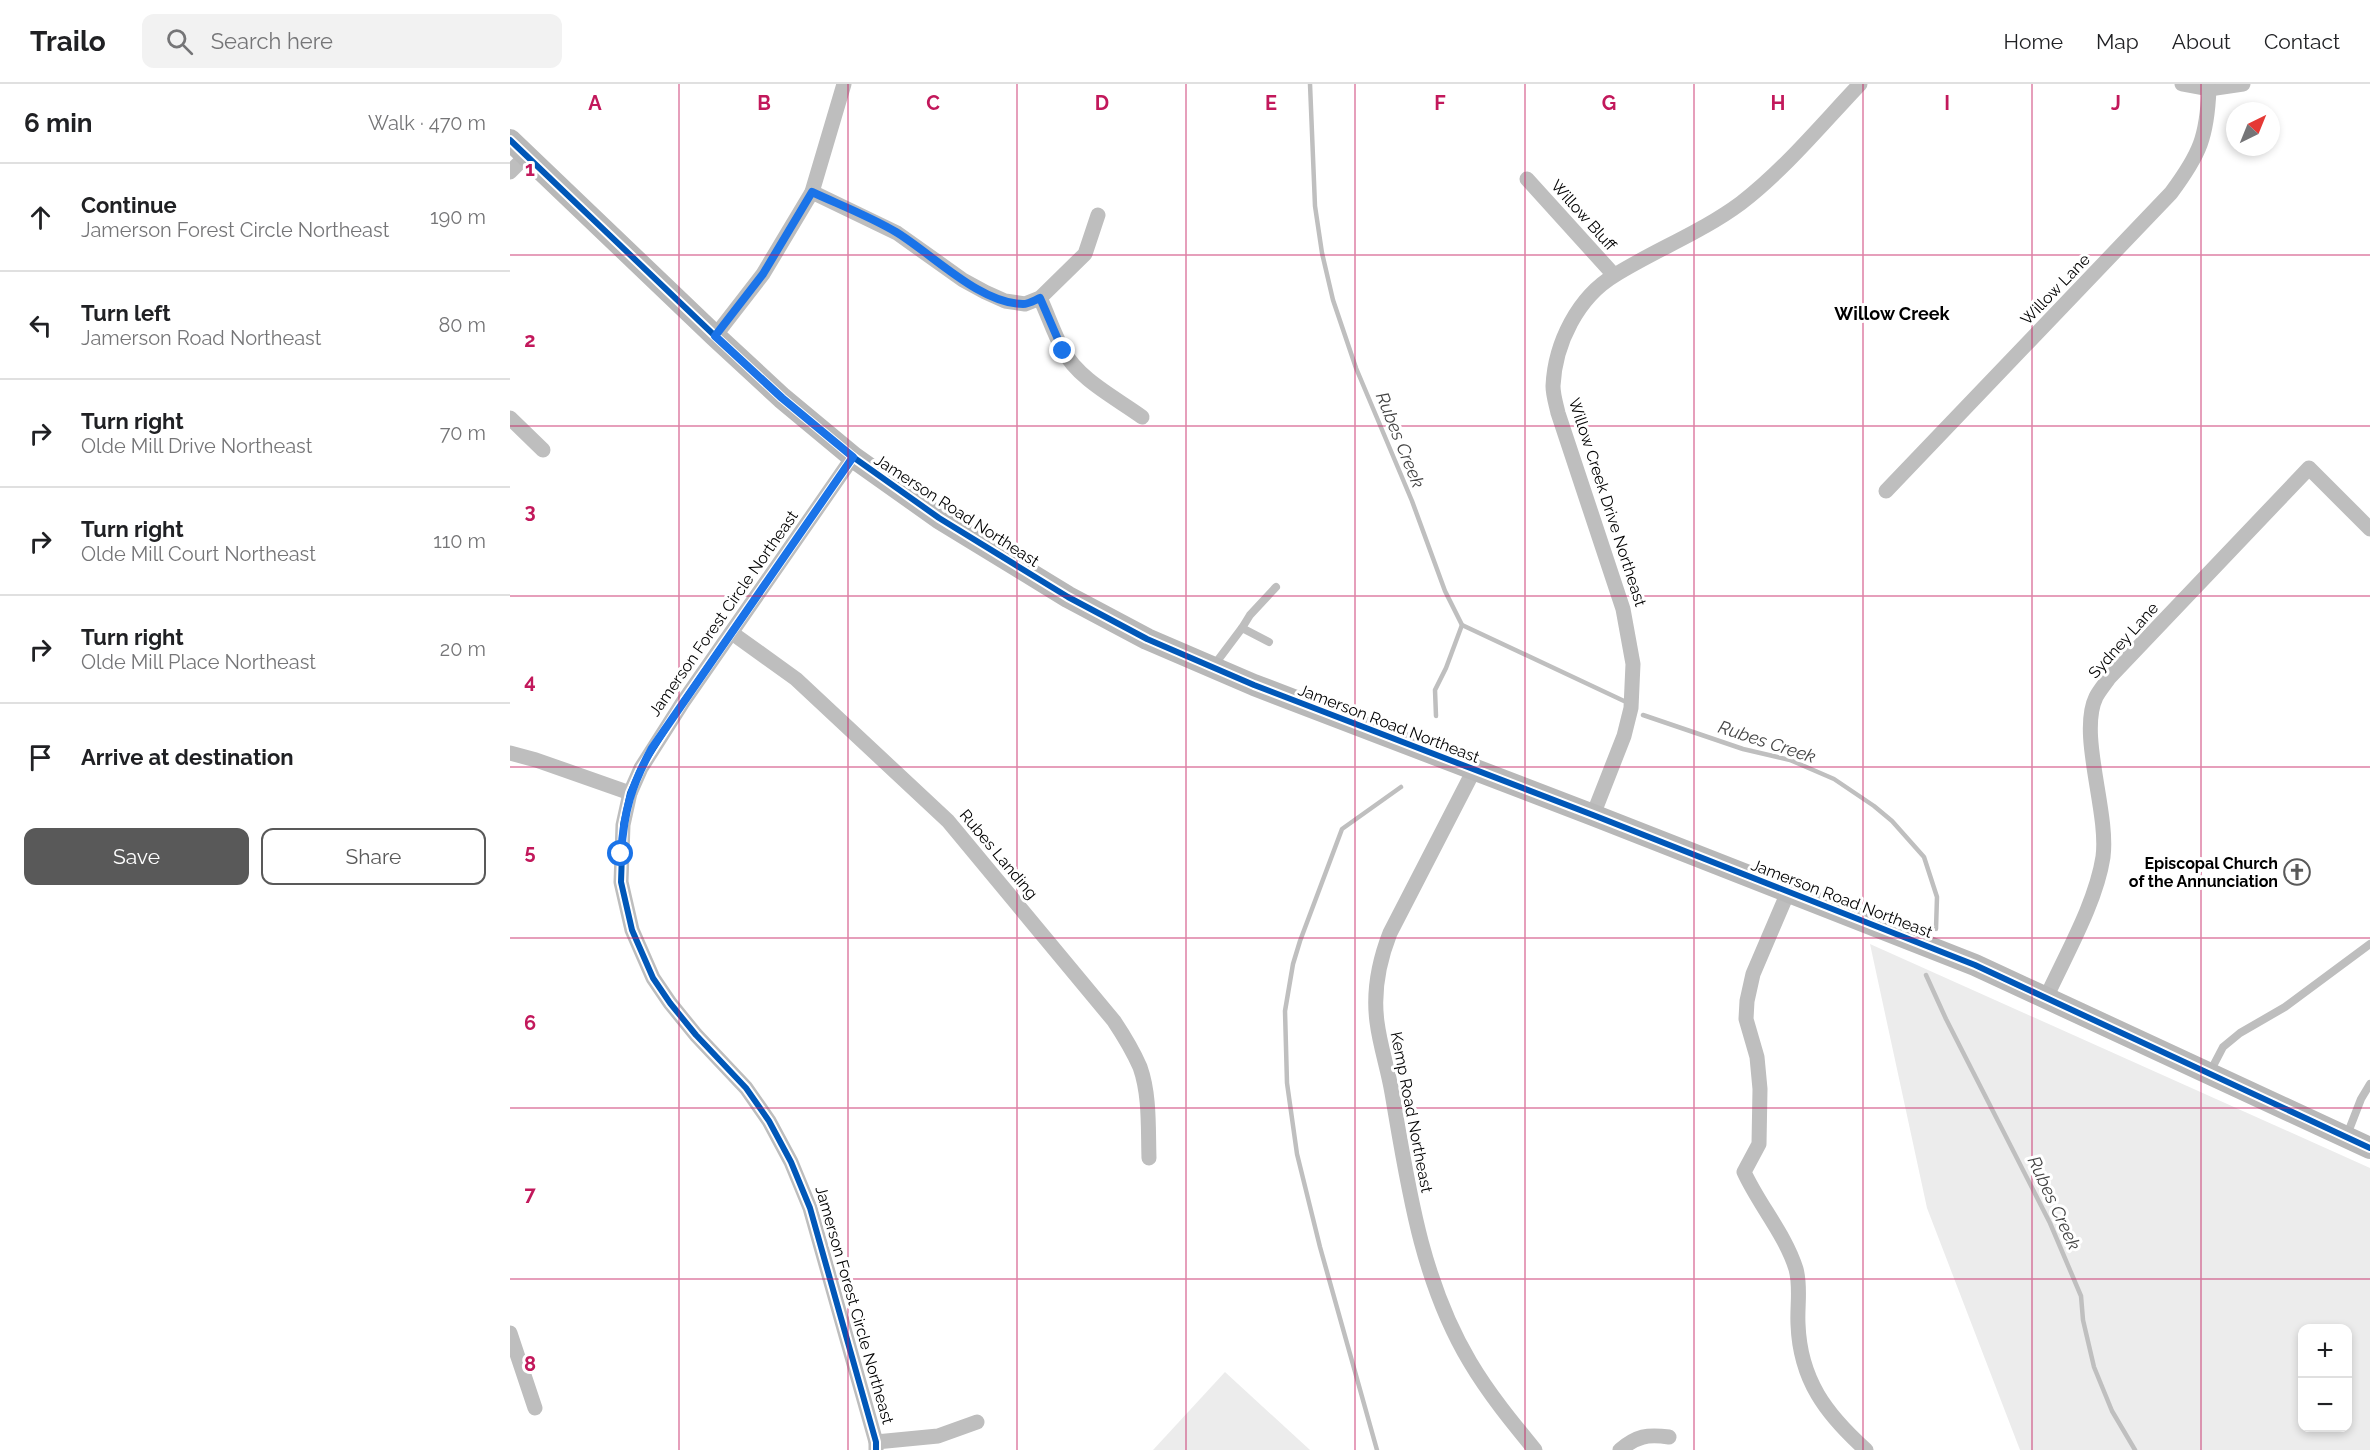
<!DOCTYPE html>
<html lang="en">
<head>
<meta charset="utf-8">
<style>
	:root { --surface:#fff; --page:#f2f2f2; --text:#202124; --muted:#757577; --line:#e0e0e0; --accent:#595959 }
	body { margin:0; font-family:Raleway,sans-serif; background:var(--page); color:var(--text) }
	.controls { position:absolute; right:18px; bottom:18px; display:grid; overflow:hidden; border-radius:12px; box-shadow:0 3px 9px #0003 }
	.controls button { width:54px; height:54px; display:grid; place-items:center; padding:0; border:0; border-bottom:2px solid var(--line); background:var(--surface); color:var(--text); font:30px sans-serif }
	.compass { position:absolute; left:1716px; top:18px; width:54px; height:54px; border-radius:50%; background:var(--surface); box-shadow:0 3px 9px #0003; rotate:43deg }
	.stop { position:absolute; width:18px; height:18px; margin:-14px; border:4px solid #1a73e8; border-radius:50%; background:#fff }
	.stop.end { background:#1a73e8; border-color:#fff; box-shadow:0 2px 6px #0008 }
	.list { margin:0; padding:0; list-style:none }
	h2 { display:flex; justify-content:space-between; align-items:center; height:78px; margin:0; padding:0 24px; font-size:26px }
	h2 small { font-size:20px; font-weight:400; color:var(--muted) }
	.list li { display:grid; grid-template-columns:39px 1fr auto; gap:18px; align-items:center; box-sizing:border-box; height:108px; padding:0 24px; border-top:2px solid var(--line) }
	.list b { display:block; font-size:22px; white-space:nowrap }
	.list p { margin:0; font-size:20px; white-space:nowrap; color:var(--muted) }
	.list em { font-size:20px; font-style:normal; color:var(--muted) }
	.actions { display:flex; gap:12px; padding:18px 24px }
	.actions a { flex:1; padding:14px 0; border:2px solid var(--accent); border-radius:12px; text-align:center; font-size:21px; color:var(--accent) }
	.actions .main { background:var(--accent); color:#fff }
	.icon { flex:none; width:33px; height:33px; fill:none; stroke:currentColor; stroke-width:2; stroke-linecap:round; stroke-linejoin:round }
	.map { position:relative; flex:none; width:1860px; height:1366px; overflow:hidden }
	header { display:flex; align-items:center; gap:36px; box-sizing:border-box; height:84px; padding:0 30px; background:var(--surface); border-bottom:2px solid var(--line) }
	header strong { font-size:28px }
	nav { display:flex; gap:33px; margin-inline-start:auto; font-size:21px }
	.search { width:420px; height:54px; background:var(--page); display:flex; align-items:center; gap:15px; box-sizing:border-box; padding:0 21px; border-radius:12px; color:var(--muted); font-size:22px }
	main { display:flex }
	aside { flex:1; background:var(--surface) }
	.map>svg:first-child { display:block }
	.green { fill:#ececec; fill-rule:evenodd }
	.lines { fill:none; stroke-linecap:round; stroke-linejoin:round }
	.stream { stroke:#bfbfbf; stroke-width:4.5 }
	.lane { stroke:#bebebe; stroke-width:8 }
	.street { stroke:#bebebe; stroke-width:15 }
	.secondary { stroke:#b8b8b8; stroke-width:22 }
	.cycleway-casing { stroke:#fff; stroke-width:10 }
	.cycleway { stroke:#0057b8; stroke-width:6 }
	.route { stroke:#1a73e8; stroke-width:8 }
	.grid { fill:none; stroke:#c2185b; stroke-width:1.5; stroke-opacity:0.55 }
	.labels { text-anchor:middle; stroke-width:6; stroke-linejoin:round; paint-order:stroke }
	.street-label { font-size:16px; fill:#000; stroke:#fff }
	.poi-label { font-size:16px; font-weight:bold; fill:#000; stroke:#fff; text-anchor:end }
	.neighbourhood-label { font-size:18px; font-weight:bold; fill:#000; stroke:#fff }
	.water-label { font-size:18px; font-style:italic; fill:#444; stroke:#fff }
	.grid-label { font-size:20px; text-anchor:middle; font-weight:bold; fill:#c2185b; stroke:#fff; stroke-width:6; stroke-linejoin:round; paint-order:stroke }
</style>
</head>
<body>
<header>
<strong>Trailo</strong>
<div class="search"><svg class="icon" aria-label="search" viewBox="0 0 24 24"><circle cx="10" cy="10" r="6"/><path d="M15 15l6 6"/></svg>Search here</div>
<nav><a>Home</a><a>Map</a><a>About</a><a>Contact</a></nav>
</header>
<main>
<aside>
<h2>6 min<small>Walk · 470 m</small></h2>
<ul class="list">
<li><svg class="icon" aria-label="ahead" viewBox="0 0 24 24"><path d="M12 20V5M6 11l6-6 6 6"/></svg><div><b>Continue</b><p>Jamerson Forest Circle Northeast</p></div><em>190 m</em></li>
<li><svg class="icon" aria-label="left" viewBox="0 0 24 24"><path d="M17 20v-9H6M10 6l-5 5 5 5"/></svg><div><b>Turn left</b><p>Jamerson Road Northeast</p></div><em>80 m</em></li>
<li><svg class="icon" aria-label="right" viewBox="0 0 24 24"><path d="M7 20v-9h11M14 6l5 5-5 5"/></svg><div><b>Turn right</b><p>Olde Mill Drive Northeast</p></div><em>70 m</em></li>
<li><svg class="icon" aria-label="right" viewBox="0 0 24 24"><path d="M7 20v-9h11M14 6l5 5-5 5"/></svg><div><b>Turn right</b><p>Olde Mill Court Northeast</p></div><em>110 m</em></li>
<li><svg class="icon" aria-label="right" viewBox="0 0 24 24"><path d="M7 20v-9h11M14 6l5 5-5 5"/></svg><div><b>Turn right</b><p>Olde Mill Place Northeast</p></div><em>20 m</em></li>
<li><svg class="icon" aria-label="arrive" viewBox="0 0 24 24"><path d="M6 21V4h12l-3 4 3 4H6"/></svg><div><b>Arrive at destination</b></div></li>
</ul>
<div class="actions"><a class="main">Save</a><a>Share</a></div>
</aside>
<div class="map">
<svg width="1860" height="1366" viewBox="0 0 1860 1366">
	<rect width="100%" height="100%" fill="#fff"/>
	<g class="green">
		<path d="M1360,860l500,224v282h-350l-93,-242zM1792,1244h46v100h-46z"/>
		<polygon points="715,1288 800,1366 643,1366"/>
	</g>
	<g class="lines">
		<g class="stream">
			<polyline points="800,0 805,122 812,169 823,216 846,284 902,417 935,507 952,541 1114,617"/>
			<polyline points="1133,631 1233,665 1280,676 1324,695 1364,722 1382,737 1414,773 1427,813 1426,845"/>
			<polyline points="926,632 925,606 936,584 952,541"/>
			<polyline points="1416,891 1436,935 1540,1139 1571,1212 1573,1236 1584,1283 1602,1327 1625,1366"/>
			<polyline points="867,1366 810,1163 787,1070 777,999 775,927 783,880 790,857 832,745 891,703"/>
		</g>
		<g class="lane">
			<polyline points="732,544 740,531 766,503"/>
			<polyline points="705,580 732,544 759,558"/>
			<polyline points="1701,986 1713,963 1730,949 1775,923 1860,860"/>
			<polyline points="1837,1051 1851,1015 1860,1000"/>
		</g>
		<g class="street">
			<polyline points="1672,0 1699,5 1733,0"/>
			<polyline points="0,88 16,72"/>
			<polyline points="1017,95 1104,191"/>
			<polyline points="302,108 387,149 453,196 475,208 495,217 515,220 530,214 575,170 588,131"/>
			<path d="M530,214c8,17 14,36 23,52 15,29 53,48 79,67"/>
			<polyline points="205,252 253,190 302,108 334,0"/>
			<polyline points="0,334 33,366"/>
			<polyline points="343,373 173,618 131,684 120,709 113,741 111,798 122,846 143,894 160,919 186,951 236,1004 259,1037 281,1078 300,1124 366,1358 366,1366"/>
			<path d="M1376,407l285,-298c29,-39 36,-56 38,-104"/>
			<path d="M222,549l64,46 152,142 166,200c10,15 19,30 26,46 10,28 8,62 9,91"/>
			<polyline points="0,669 26,676 120,709"/>
			<path d="M964,686l-84,163c-11,28 -17,59 -13,89 3,24 11,47 15,71 16,93 29,187 78,269 19,32 42,60 65,88"/>
			<path d="M1083,731l31,-79 7,-28 2,-44 -10,-55 -65,-196c-2,-9 -5,-18 -5,-27 2,-43 25,-89 62,-111 42,-26 87,-43 126,-72 44,-34 81,-79 119,-119"/>
			<path d="M1278,808l-35,82 -6,27 -1,18 11,38 3,32 -1,55 -15,28c15,33 41,62 52,97 5,18 1,37 2,55 2,56 28,90 68,126"/>
			<path d="M1536,914c19,-42 50,-95 57,-141 6,-45 -25,-123 -7,-160 3,-6 9,-13 13,-19l200,-210 61,61"/>
			<polyline points="0,1249 25,1324"/>
			<polyline points="366,1358 428,1352 467,1338"/>
			<path d="M1110,1366c17,-14 27,-16 49,-13"/>
		</g>
		<polyline class="secondary" points="0,56 205,252 272,314 343,373 429,434 558,513 637,555 744,601 1083,731 1465,881 1860,1064"/>
		<g class="cycleway-casing">
			<g id="cycleway">
				<polyline points="0,56 205,252 272,314 343,373 429,434 558,513 637,555 744,601 1083,731 1465,881 1860,1064"/>
				<polyline points="343,373 173,618 131,684 120,709 113,741 111,798 122,846 143,894 160,919 186,951 236,1004 259,1037 281,1078 300,1124 366,1358 366,1366"/>
			</g>
		</g>
		<use href="#cycleway" class="cycleway"/>
	</g>
	<g class="lines">
		<path class="route" d="M111,770c3,-43 10,-68 31,-106l201,-291 -71,-59 -67,-62 48,-62 49,-82c28,13 57,24 84,40 35,21 84,72 127,72 6,0 12,-4 17,-6l23,53"/>
	</g>
	<path class="grid" d="M169,0v1366M338,0v1366M507,0v1366M676,0v1366M845,0v1366M1015,0v1366M1184,0v1366M1353,0v1366M1522,0v1366M1691,0v1366M0,171h1860M0,342h1860M0,512h1860M0,683h1860M0,854h1860M0,1024h1860M0,1195h1860"/>
	<defs>
		<g id="church-ring" transform="scale(1.35)"><circle r="9.5" fill="#fff" stroke="#595959" stroke-width="1.5"/><path d="M-1.2-6h2.4v3.5h3.3v2.4h-3.3V6h-2.4V-.1h-3.3v-2.4h3.3Z" fill="#595959"/></g>
	</defs>
	<g fill-rule="evenodd">
		<use href="#church-ring" x="1787" y="788"/>
	</g>
	<g class="labels">
		<g class="street-label">
			<text transform="translate(1074 131) rotate(48)" y="6">Willow Bluff</text>
			<text transform="translate(1545 205) rotate(-46)" y="6">Willow Lane</text>
			<text transform="translate(1098 418) rotate(72)" y="6">Willow Creek Drive Northeast</text>
			<text transform="translate(447 426) rotate(33)" y="6">Jamerson Road Northeast</text>
			<text transform="translate(213 529) rotate(-55)" y="6">Jamerson Forest Circle Northeast</text>
			<text transform="translate(1613 556) rotate(-48)" y="6">Sydney Lane</text>
			<text transform="translate(879 639) rotate(21)" y="6">Jamerson Road Northeast</text>
			<text transform="translate(489 770) rotate(50)" y="6">Rubes Landing</text>
			<text transform="translate(1332 814) rotate(21)" y="6">Jamerson Road Northeast</text>
			<text transform="translate(902 1028) rotate(79)" y="6">Kemp Road Northeast</text>
			<text transform="translate(345 1221) rotate(74)" y="6">Jamerson Forest Circle Northeast</text>
		</g>
		<g class="poi-label">
			<text x="1768" y="785">Episcopal Church<tspan x="1768" dy="18">of the Annunciation</tspan></text>
		</g>
		<g class="neighbourhood-label">
			<text x="1382" y="236">Willow Creek</text>
		</g>
		<g class="water-label">
			<text transform="translate(890 356) rotate(68)" y="6">Rubes Creek</text>
			<text transform="translate(1257 658) rotate(18)" y="6">Rubes Creek</text>
			<text transform="translate(1544 1119) rotate(65)" y="6">Rubes Creek</text>
		</g>
	</g>
	<g class="grid-label">
		<text x="85" y="26">A</text>
		<text x="254" y="26">B</text>
		<text x="423" y="26">C</text>
		<text x="592" y="26">D</text>
		<text x="761" y="26">E</text>
		<text x="930" y="26">F</text>
		<text x="1099" y="26">G</text>
		<text x="1268" y="26">H</text>
		<text x="1437" y="26">I</text>
		<text x="1606" y="26">J</text>
		<text x="20" y="92">1</text>
		<text x="20" y="263">2</text>
		<text x="20" y="434">3</text>
		<text x="20" y="604">4</text>
		<text x="20" y="775">5</text>
		<text x="20" y="946">6</text>
		<text x="20" y="1117">7</text>
		<text x="20" y="1287">8</text>
	</g>
</svg>
<div class="controls">
<button>+</button>
<button>−</button>
</div>
<svg class="compass" viewBox="-18 -18 36 36"><path d="M0-13l5 13h-10z" fill="#e53935"/><path d="M0 13l5-13h-10z" fill="#757577"/></svg>
<div class="stop" style="left:111px;top:770px"></div>
<div class="stop end" style="left:553px;top:267px"></div>
</div>
</main>
</body>
</html>
